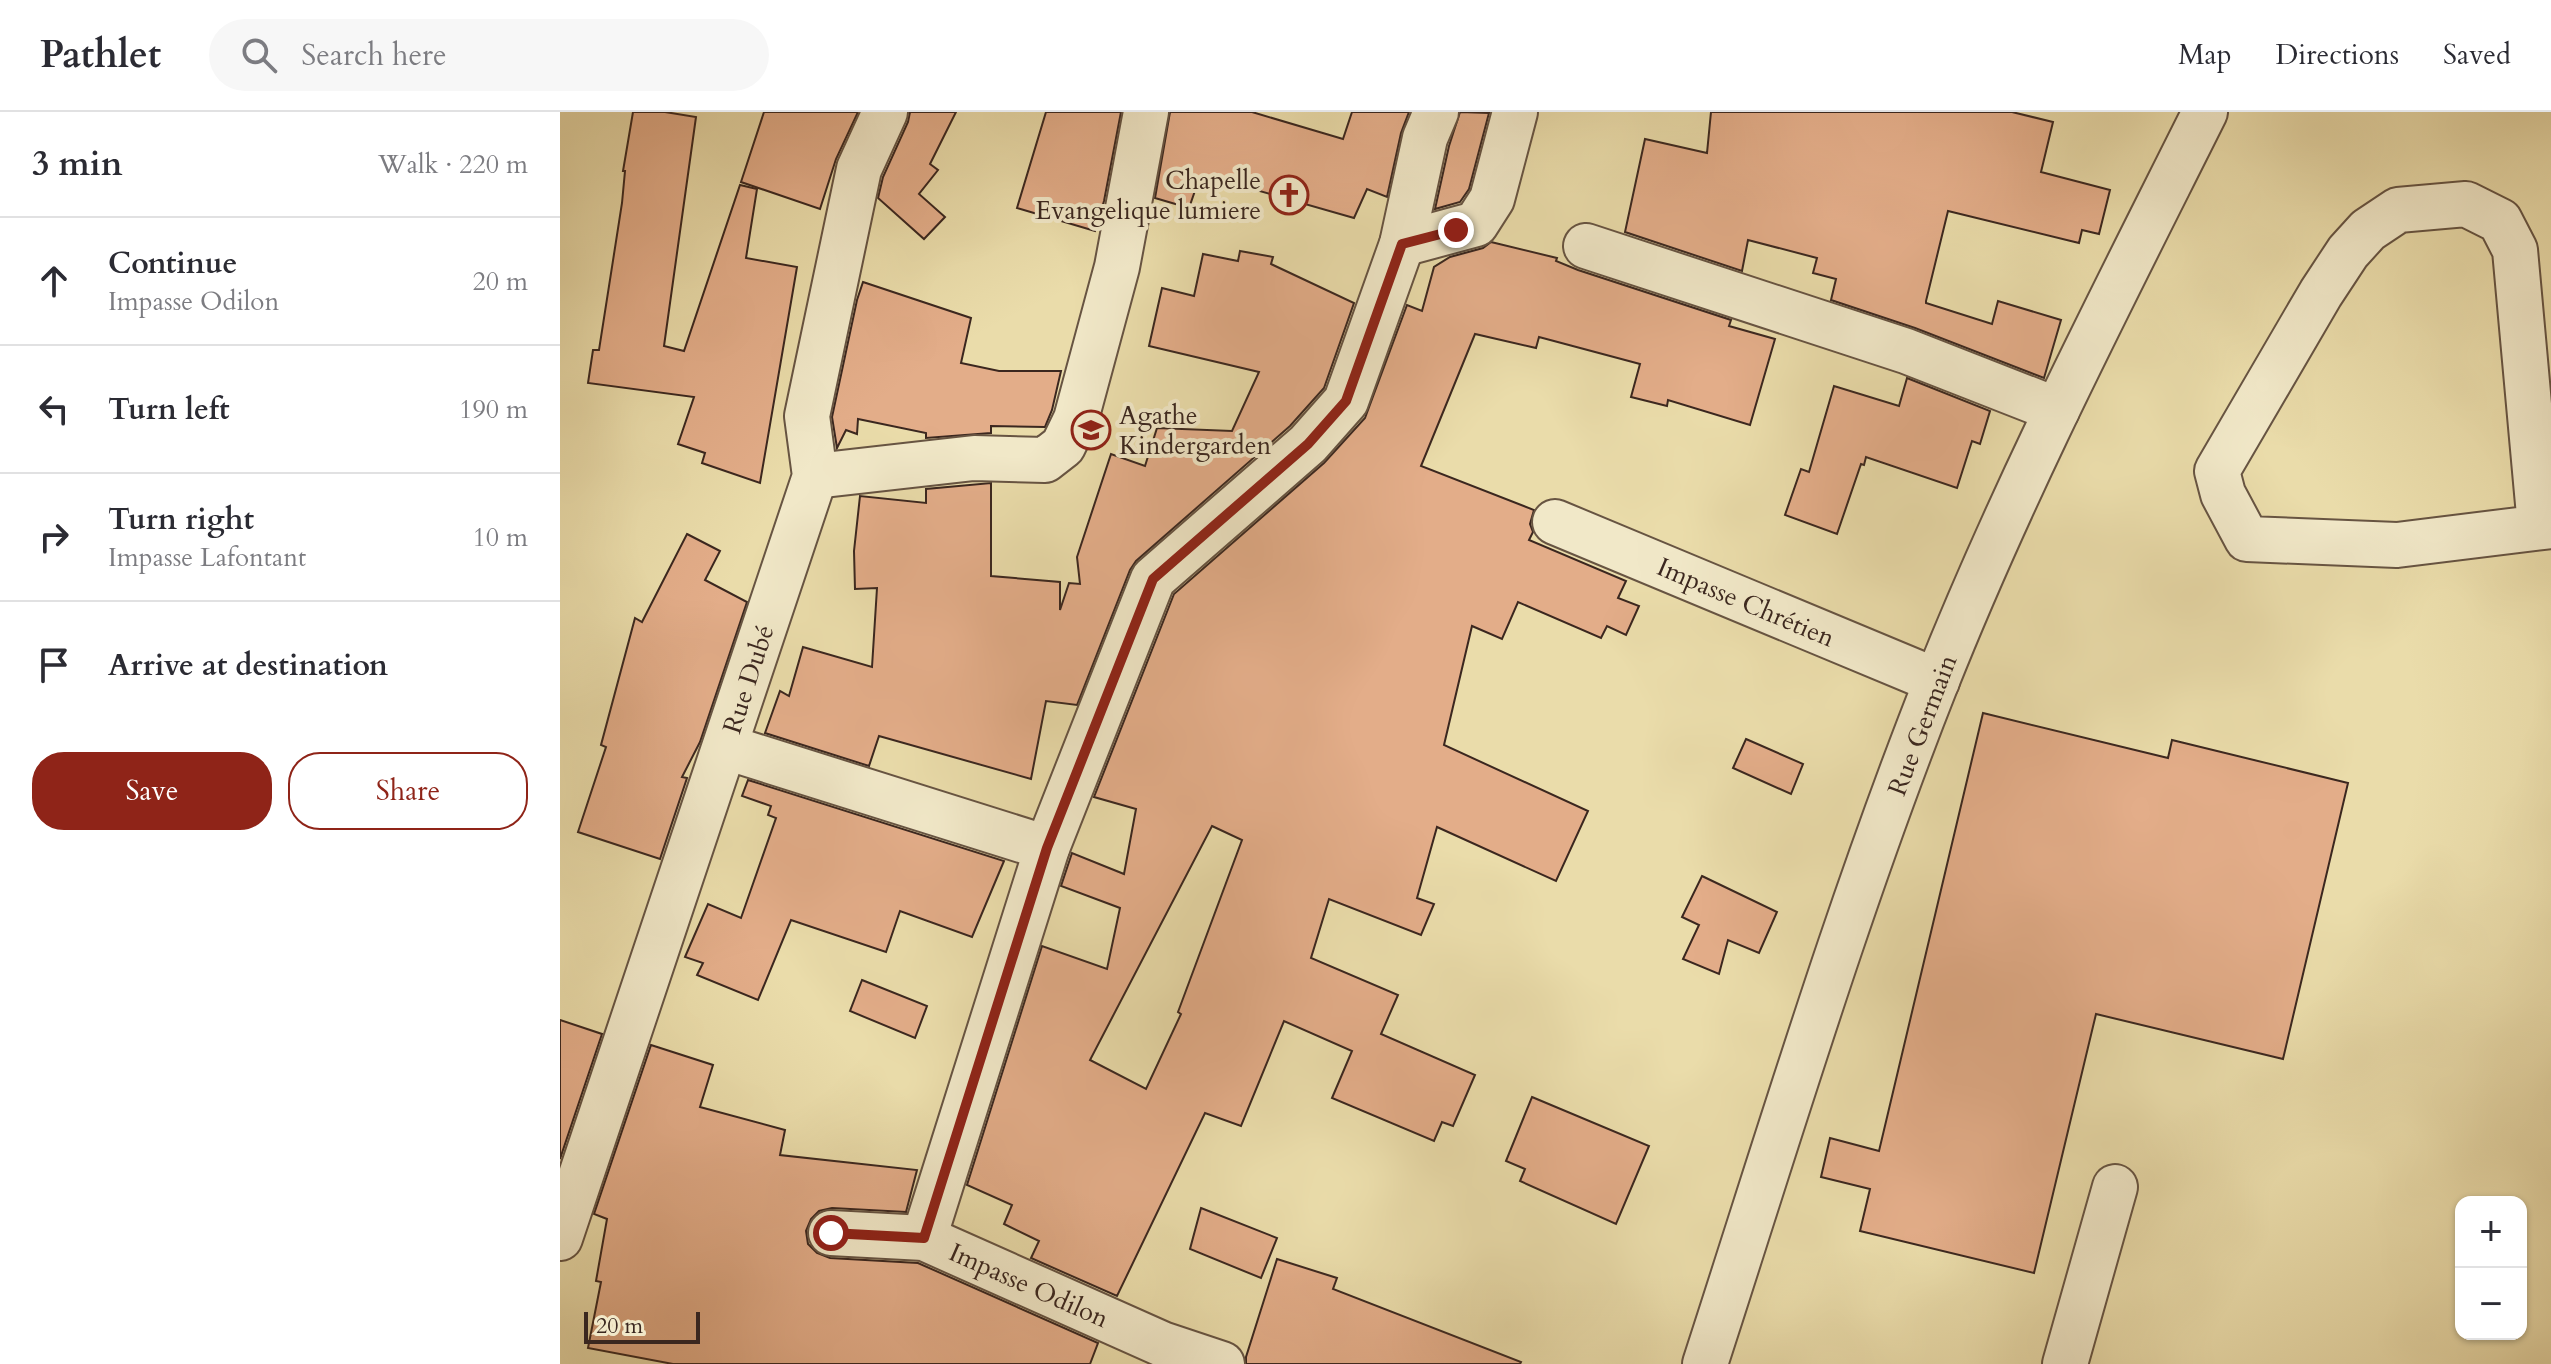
<!DOCTYPE html>
<html lang="en">
<head>
<meta charset="utf-8">
<style>
	:root { --surface:#fff; --page:#f7f7f7; --text:#2b2b33; --muted:#7c7c81; --line:#e1e1e2; --accent:#8f2418 }
	body { margin:0; font-family:Cardo,serif; background:var(--page); color:var(--text) }
	.controls { position:absolute; right:24px; bottom:24px; display:grid; overflow:hidden; border-radius:16px; box-shadow:0 2px 6px #0004 }
	.controls button { width:72px; height:72px; display:grid; place-items:center; padding:0; border:0; border-bottom:2px solid var(--line); background:var(--surface); color:var(--text); font:40px sans-serif }
	.scale { position:absolute; left:24px; bottom:20px; width:116px; box-sizing:border-box; padding-left:8px; border:4px solid #3b271f; border-top:0; font-size:22px; line-height:28px; white-space:nowrap; color:#3b271f; -webkit-text-stroke:6px #f1e8c8; paint-order:stroke }
	.stop { position:absolute; width:24px; height:24px; margin:-18px; border:6px solid #8f2418; border-radius:50%; background:#fff }
	.stop.end { background:#8f2418; border-color:#fff; box-shadow:0 2px 8px #0008 }
	.list { margin:0; padding:0; list-style:none }
	h2 { display:flex; justify-content:space-between; align-items:center; height:104px; margin:0; padding:0 32px; font-size:34px }
	h2 small { font-size:26px; font-weight:400; color:var(--muted) }
	.list li { display:grid; grid-template-columns:52px 1fr auto; gap:24px; align-items:center; box-sizing:border-box; height:128px; padding:0 32px; border-top:2px solid var(--line) }
	.list b { display:block; font-size:30px; white-space:nowrap }
	.list p { margin:0; font-size:26px; white-space:nowrap; color:var(--muted) }
	.list em { font-size:26px; font-style:normal; color:var(--muted) }
	.actions { display:flex; gap:16px; padding:24px 32px }
	.actions a { flex:1; padding:18px 0; border:2px solid var(--accent); border-radius:32px; text-align:center; font-size:28px; color:var(--accent) }
	.actions .main { background:var(--accent); color:#fff }
	.icon { flex:none; width:44px; height:44px; fill:none; stroke:currentColor; stroke-width:2; stroke-linecap:round; stroke-linejoin:round }
	.map { position:relative; flex:none; width:1991px; height:1252px; overflow:hidden }
	header { display:flex; align-items:center; gap:48px; box-sizing:border-box; height:112px; padding:0 40px; background:var(--surface); border-bottom:2px solid var(--line) }
	header strong { font-size:38px }
	nav { display:flex; gap:44px; margin-inline-start:auto; font-size:28px }
	.search { width:560px; height:72px; background:var(--page); display:flex; align-items:center; gap:20px; box-sizing:border-box; padding:0 28px; border-radius:44px; color:var(--muted); font-size:30px }
	main { display:flex }
	aside { flex:1; background:var(--surface) }
	.map>svg:first-child { display:block }
	.building { fill:#e3ad89; stroke:#3b271f; stroke-width:2; fill-rule:evenodd }
	.lines { fill:none; stroke-linecap:round; stroke-linejoin:round }
	.minor-casing { stroke:#675442; stroke-width:48 }
	.minor { stroke:#f1e8c8; stroke-width:44 }
	.route { stroke:#8f2418; stroke-width:10 }
	.labels { text-anchor:middle; stroke-width:8; stroke-linejoin:round; paint-order:stroke }
	.poi-label { font-size:26px; fill:#3b271f; stroke:#f1e8c8; text-anchor:end }
	.street-label { font-size:26px; fill:#3b271f; stroke:#f1e8c8 }
</style>
</head>
<body>
<header>
<strong>Pathlet</strong>
<div class="search"><svg class="icon" aria-label="search" viewBox="0 0 24 24"><circle cx="10" cy="10" r="6"/><path d="M15 15l6 6"/></svg>Search here</div>
<nav><a>Map</a><a>Directions</a><a>Saved</a></nav>
</header>
<main>
<aside>
<h2>3 min<small>Walk · 220 m</small></h2>
<ul class="list">
<li><svg class="icon" aria-label="ahead" viewBox="0 0 24 24"><path d="M12 20V5M6 11l6-6 6 6"/></svg><div><b>Continue</b><p>Impasse Odilon</p></div><em>20 m</em></li>
<li><svg class="icon" aria-label="left" viewBox="0 0 24 24"><path d="M17 20v-9H6M10 6l-5 5 5 5"/></svg><div><b>Turn left</b></div><em>190 m</em></li>
<li><svg class="icon" aria-label="right" viewBox="0 0 24 24"><path d="M7 20v-9h11M14 6l5 5-5 5"/></svg><div><b>Turn right</b><p>Impasse Lafontant</p></div><em>10 m</em></li>
<li><svg class="icon" aria-label="arrive" viewBox="0 0 24 24"><path d="M6 21V4h12l-3 4 3 4H6"/></svg><div><b>Arrive at destination</b></div></li>
</ul>
<div class="actions"><a class="main">Save</a><a>Share</a></div>
</aside>
<div class="map">
<svg width="1991" height="1252" viewBox="0 0 1991 1252">
	<rect width="100%" height="100%" fill="#eadcaa"/>
	<filter id="stains"><feTurbulence type="fractalNoise" baseFrequency=".0025" numOctaves="4"/><feColorMatrix values="0 0 0 0 .2 0 0 0 0 .09 0 0 0 0 .02 0 0 0 .5 -.17"/></filter>
	<radialGradient id="worn" r=".72"><stop offset=".6" stop-color="#630" stop-opacity="0"/><stop offset="1" stop-color="#630" stop-opacity=".3"/></radialGradient>
	<g class="building">
		<polygon points="73,0 105,0 136,5 104,234 124,239 180,73 197,77 186,146 237,155 200,371 142,351 145,341 118,332 134,285 28,271 33,238 39,238 62,91 65,59 63,59"/>
		<polygon points="204,0 298,0 276,47 260,97 181,70"/>
		<polygon points="350,0 396,0 370,52 378,58 359,82 385,105 364,127 318,86 323,65 348,10"/>
		<polygon points="486,0 561,0 544,89 535,119 457,96"/>
		<polygon points="610,0 692,0 783,27 792,0 849,0 841,21 827,85 807,77 794,106 654,66 651,77 637,73 629,96 595,86"/>
		<polygon points="900,0 929,1 909,77 900,90 875,97 889,34"/>
		<polygon points="1151,0 1452,0 1493,10 1481,60 1550,78 1539,122 1522,118 1519,131 1388,99 1366,189 1366,191 1432,212 1438,189 1501,208 1484,266 1355,216 1271,188 1276,167 1253,161 1257,146 1188,128 1182,159 1065,120 1085,27 1147,41"/>
		<path d="M931,130l66,16 -1,3 22,9 153,50 -2,6 46,13 -25,86 -82,-25 -1,6 -36,-9 9,-33 -101,-27 -3,11 -61,-14 -54,132 113,44 -4,14 3,8 -4,8 97,41 -8,17 21,8 -13,29 -19,-9 -6,12 -83,-36 -16,37 -30,-13 -28,119 144,66 -32,70 -119,-54 -20,71 17,6 -13,31 -92,-36 -18,59 87,37 -17,39 94,41 -22,51 -11,-4 -8,19 -102,-43 20,-47 -68,-30 -43,105 -36,-13 -88,183 -86,-38 8,-17 -35,-17 8,-19 -45,-20 75,-239 65,23 13,-61 -59,-22 11,-33 52,21 12,-65 -42,-12 80,-203 150,-131 41,-45 42,-113 15,6 12,-44 16,-10 33,-9zM652,714l30,14 -64,172 3,2 -35,75 -56,-29z"/>
		<polygon points="680,139 713,145 711,152 794,191 764,276 730,314 576,449 570,458 517,593 486,589 471,667 319,624 309,654 205,621 220,579 229,584 243,535 312,555 317,476 295,477 294,439 300,384 366,391 366,377 431,371 431,464 500,470 500,498 509,471 520,472 517,445 551,342 585,354 597,316 672,319 699,260 589,234 602,176 634,184 643,142 678,149"/>
		<polygon points="303,170 411,206 401,251 439,259 501,259 492,298 485,315 431,314 431,321 366,326 366,321 298,307 297,322 286,318 277,336 272,305 297,188"/>
		<polygon points="1347,266 1430,299 1420,332 1412,329 1397,376 1306,345 1304,353 1301,352 1277,422 1225,403 1241,357 1249,360 1274,274 1339,294"/>
		<polygon points="127,422 160,439 145,468 187,490 140,630 122,665 127,666 100,747 18,720 46,635 41,633 75,506 82,510"/>
		<polygon points="1423,601 1608,646 1612,628 1788,671 1723,947 1536,902 1474,1161 1300,1119 1310,1077 1261,1065 1270,1026 1319,1039"/>
		<polygon points="1186,627 1243,652 1231,682 1173,656"/>
		<polygon points="188,668 444,749 412,825 340,799 326,840 231,808 198,888 137,863 143,851 125,845 148,792 181,806 216,706 208,703 211,694 182,684"/>
		<polygon points="1142,764 1217,800 1199,841 1168,828 1159,862 1123,847 1139,813 1122,805"/>
		<polygon points="302,868 367,894 355,926 290,899"/>
		<polygon points="0,908 42,922 0,1047"/>
		<polygon points="91,933 153,953 140,995 225,1018 220,1043 357,1058 346,1100 272,1096 259,1099 251,1107 246,1119 248,1132 257,1141 270,1146 358,1151 538,1231 530,1252 113,1252 28,1236 41,1170 36,1169 47,1107 34,1102"/>
		<polygon points="972,985 1089,1034 1056,1112 960,1069 965,1057 946,1049"/>
		<polygon points="641,1096 717,1126 701,1166 630,1137"/>
		<polygon points="717,1147 777,1166 773,1177 961,1250 960,1252 686,1252 686,1245"/>
	</g>
	<g class="lines">
		<g class="minor-casing">
			<g id="minor">
				<polyline points="842,132 916,112 932,87 955,0"/>
				<polyline points="1026,134 1346,239 1497,298"/>
				<polyline points="255,364 414,346 485,348 503,334 516,307 557,155 586,0"/>
				<polyline points="995,410 1377,569"/>
				<polyline points="1980,414 1955,138 1940,109 1906,92 1838,98 1808,118 1788,140 1761,181 1657,359 1663,382 1687,427 1837,433 1991,414"/>
				<polyline points="166,635 487,736"/>
				<polyline points="271,1121 364,1126 602,1232 662,1252"/>
				<polyline points="0,1126 255,364 247,304 299,57 325,0"/>
				<polyline points="364,1126 487,736 593,467 748,332 786,289 842,132 865,26 876,0"/>
				<path d="M1145,1252c74,-228 143,-459 231,-681 78,-196 175,-383 269,-571"/>
				<polyline points="1505,1252 1555,1075"/>
			</g>
		</g>
		<use href="#minor" class="minor"/>
	</g>
	<g class="lines">
		<polyline class="route" points="271,1121 364,1126 487,736 593,467 748,332 786,289 842,132 896,118"/>
	</g>
	<defs>
		<g id="church-ring" transform="scale(2)"><circle r="9.5" fill="#f1e8c8" stroke="#8f2418" stroke-width="1.5"/><path d="M-1.2-6h2.4v3.5h3.3v2.4h-3.3V6h-2.4V-.1h-3.3v-2.4h3.3Z" fill="#8f2418"/></g>
		<g id="school-ring" transform="scale(2)"><circle r="9.5" fill="#f1e8c8" stroke="#8f2418" stroke-width="1.5"/><path d="M0-5L7-2L0 1L-7-2ZM-4 1L0 2.5L4 1V4Q0 6-4 4Z" fill="#8f2418"/></g>
	</defs>
	<g fill-rule="evenodd">
		<use href="#church-ring" x="729" y="83"/>
		<use href="#school-ring" x="531" y="318"/>
	</g>
	<g class="labels">
		<g class="poi-label">
			<text x="701" y="77">Chapelle<tspan x="701" dy="30">Evangelique lumiere</tspan></text>
			<text x="559" y="312" text-anchor="start">Agathe<tspan x="559" dy="30">Kindergarden</tspan></text>
		</g>
		<g class="street-label">
			<text transform="translate(1186 490) rotate(23)" y="9">Impasse Chrétien</text>
			<text transform="translate(188 567) rotate(-72)" y="9">Rue Dubé</text>
			<text transform="translate(1362 613) rotate(-69)" y="9">Rue Germain</text>
			<text transform="translate(469 1173) rotate(24)" y="9">Impasse Odilon</text>
		</g>
	</g>
	<rect width="100%" height="100%" filter="url(#stains)"/>
	<rect width="100%" height="100%" fill="url(#worn)"/>
</svg>
<div class="controls">
<button>+</button>
<button>−</button>
</div>
<div class="scale">20 m</div>
<div class="stop" style="left:271px;top:1121px"></div>
<div class="stop end" style="left:896px;top:118px"></div>
</div>
</main>
</body>
</html>
